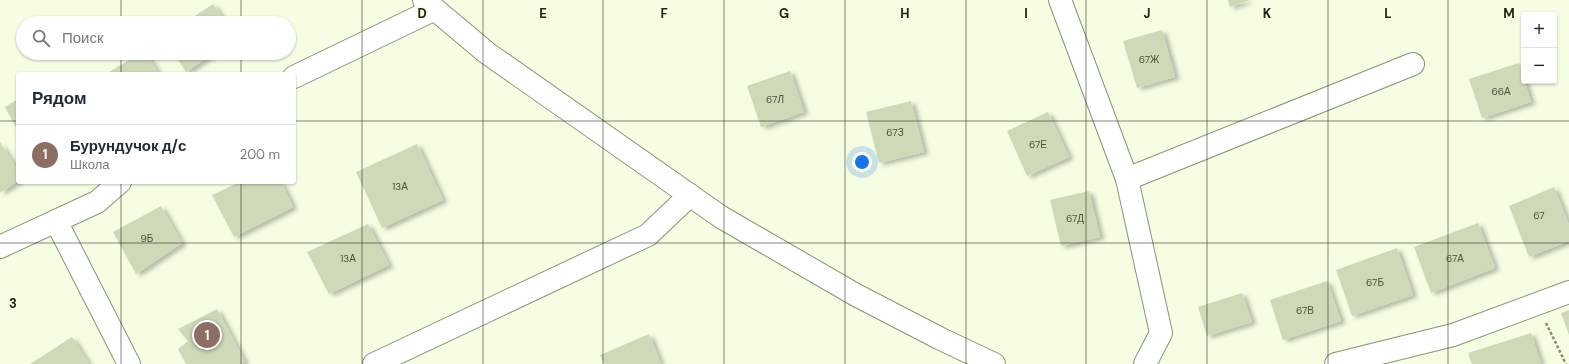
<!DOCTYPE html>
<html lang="ru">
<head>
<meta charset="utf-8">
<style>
	:root { --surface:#fff; --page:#f2f2f3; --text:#1f2937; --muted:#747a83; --line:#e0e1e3; --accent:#874fc6 }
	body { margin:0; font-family:"DM Sans",sans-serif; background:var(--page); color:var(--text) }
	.controls { position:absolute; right:12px; top:12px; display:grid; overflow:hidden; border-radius:4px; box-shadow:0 1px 3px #0004 }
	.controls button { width:36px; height:36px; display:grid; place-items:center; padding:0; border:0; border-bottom:1px solid var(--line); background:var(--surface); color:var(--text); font:20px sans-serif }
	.you { position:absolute; left:862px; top:162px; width:14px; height:14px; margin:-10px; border:3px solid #fff; border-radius:50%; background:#1a73e8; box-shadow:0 0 0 6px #1a73e833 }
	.badge { display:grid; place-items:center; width:26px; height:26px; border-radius:50%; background:var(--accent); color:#fff; font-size:13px; font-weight:700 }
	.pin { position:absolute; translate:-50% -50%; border:2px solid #fff; box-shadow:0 1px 4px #0006 }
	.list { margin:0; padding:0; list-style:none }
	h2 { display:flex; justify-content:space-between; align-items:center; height:52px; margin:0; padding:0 16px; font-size:17px }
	h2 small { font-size:13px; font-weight:400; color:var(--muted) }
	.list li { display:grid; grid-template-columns:26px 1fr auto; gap:12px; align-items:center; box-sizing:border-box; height:60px; padding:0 16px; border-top:1px solid var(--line) }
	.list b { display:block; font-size:15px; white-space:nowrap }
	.list p { margin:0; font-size:13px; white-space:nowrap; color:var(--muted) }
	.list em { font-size:13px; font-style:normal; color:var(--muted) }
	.icon { flex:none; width:22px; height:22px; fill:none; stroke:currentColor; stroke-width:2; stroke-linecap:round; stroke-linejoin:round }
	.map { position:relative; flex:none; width:1569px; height:364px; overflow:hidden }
	.search { position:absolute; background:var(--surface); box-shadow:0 1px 3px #0004; left:16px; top:16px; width:280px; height:44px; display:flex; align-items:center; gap:10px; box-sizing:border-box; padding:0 14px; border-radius:22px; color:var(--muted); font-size:15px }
	.panel { position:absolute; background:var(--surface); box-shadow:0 1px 3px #0004; left:16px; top:72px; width:280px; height:112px; border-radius:4px }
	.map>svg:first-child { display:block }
	.building { fill:#ced9b8; filter:url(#shadow) }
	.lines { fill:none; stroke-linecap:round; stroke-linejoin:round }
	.minor-casing { stroke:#899475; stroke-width:24 }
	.path { stroke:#858c78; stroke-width:2.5; stroke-dasharray:3 2; stroke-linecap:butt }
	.minor { stroke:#fff; stroke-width:22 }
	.grid { fill:none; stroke:#202417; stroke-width:1; stroke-opacity:0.55 }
	.labels { text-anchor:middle; stroke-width:3.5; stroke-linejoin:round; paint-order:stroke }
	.number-label { font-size:10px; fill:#4c513f }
	.grid-label { font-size:13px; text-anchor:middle; font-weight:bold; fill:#202417; stroke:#f5fee3; stroke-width:3.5; stroke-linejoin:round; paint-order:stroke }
</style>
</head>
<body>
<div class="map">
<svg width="1569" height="364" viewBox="0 0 1569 364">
	<defs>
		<filter id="shadow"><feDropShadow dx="4.5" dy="2.5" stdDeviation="2" flood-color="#0004"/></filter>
	</defs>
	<rect width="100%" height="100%" fill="#f5fee3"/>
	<g class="building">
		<polygon points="1228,0 1250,0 1230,7"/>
		<polygon points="213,4 226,23 184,23"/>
		<polygon points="1162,30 1175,77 1137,88 1123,41"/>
		<polygon points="140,53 146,53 159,74 106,74"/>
		<polygon points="174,53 214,53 186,72"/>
		<polygon points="1519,63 1531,102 1482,118 1469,79"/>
		<polygon points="790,71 804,112 761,127 747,86"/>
		<polygon points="18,99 18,131 5,107"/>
		<polygon points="911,101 924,152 879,163 866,112"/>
		<polygon points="1048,112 1069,157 1027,176 1007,131"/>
		<polygon points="0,142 18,171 18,181 0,193"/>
		<polygon points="417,144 443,200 382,228 356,172"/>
		<polygon points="240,182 281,182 293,207 234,237 212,195"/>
		<polygon points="1554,187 1569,225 1569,241 1529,257 1509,206"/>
		<polygon points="1089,191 1100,237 1061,246 1050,200"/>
		<polygon points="161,206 182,243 136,274 113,232"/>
		<polygon points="1478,223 1495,268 1431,293 1414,247"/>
		<polygon points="368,224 389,265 329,294 307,252"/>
		<polygon points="1397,248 1413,295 1352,316 1336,270"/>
		<polygon points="1327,281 1341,321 1283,340 1270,300"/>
		<polygon points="1242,293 1252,322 1207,336 1198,307"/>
		<polygon points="217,309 245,362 241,364 186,364 178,349 188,341 178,329"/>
		<polygon points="1569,310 1569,335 1561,313"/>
		<polygon points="1531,333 1541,364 1472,364 1468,353"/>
		<polygon points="649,334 661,364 604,364 600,355"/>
		<polygon points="72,337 89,364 30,364"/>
	</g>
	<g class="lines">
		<g class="minor-casing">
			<g id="minor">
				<polyline points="424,0 487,53 721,217 856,295 941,339 994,364"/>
				<polyline points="1060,0 1127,179"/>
				<polyline points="294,77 433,10"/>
				<polyline points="56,221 129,364"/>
				<polyline points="0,247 97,202 120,182"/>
				<polyline points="374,364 648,235 690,195"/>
				<polyline points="1145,364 1161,333 1127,179 1413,64"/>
				<polyline points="1336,364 1453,335 1569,292"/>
			</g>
		</g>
		<polyline class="path" points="1546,323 1566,364"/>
		<use href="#minor" class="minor"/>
	</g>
	<path class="grid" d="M121,0v23M241,0v23M362,0v364M483,0v364M603,0v364M724,0v364M845,0v364M966,0v364M1086,0v364M1207,0v364M1328,0v364M1448,0v364M121,53v21M241,53v21M0,121h18M294,121h1275M121,182v182M241,182v182M0,243h1569"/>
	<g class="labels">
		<g class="number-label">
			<text x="1149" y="63">67Ж</text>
			<text x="1501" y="95">66А</text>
			<text x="775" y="103">67Л</text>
			<text x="895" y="136">67З</text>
			<text x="1038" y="148">67Е</text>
			<text x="400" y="190">13А</text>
			<text x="1539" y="219">67</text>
			<text x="1075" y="222">67Д</text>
			<text x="147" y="242">9Б</text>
			<text x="348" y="262">13А</text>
			<text x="1455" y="262">67А</text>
			<text x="1375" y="286">67Б</text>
			<text x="1305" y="314">67В</text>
		</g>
	</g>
	<g class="grid-label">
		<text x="422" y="18">D</text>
		<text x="543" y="18">E</text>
		<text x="664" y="18">F</text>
		<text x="784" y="18">G</text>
		<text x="905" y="18">H</text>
		<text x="1026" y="18">I</text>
		<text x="1147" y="18">J</text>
		<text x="1267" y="18">K</text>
		<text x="1388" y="18">L</text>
		<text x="1509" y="18">M</text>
		<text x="13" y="308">3</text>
	</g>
</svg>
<div class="controls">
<button>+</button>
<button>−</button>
</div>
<div class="you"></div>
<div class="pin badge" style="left:207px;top:335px;background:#8d6e63">1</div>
<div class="search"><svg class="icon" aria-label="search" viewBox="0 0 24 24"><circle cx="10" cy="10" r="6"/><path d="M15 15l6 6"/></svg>Поиск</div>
<section class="panel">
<h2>Рядом<small></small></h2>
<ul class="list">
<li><span class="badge" style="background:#8d6e63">1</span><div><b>Бурундучок д/с</b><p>Школа</p></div><em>200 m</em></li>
</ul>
</section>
</div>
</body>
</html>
